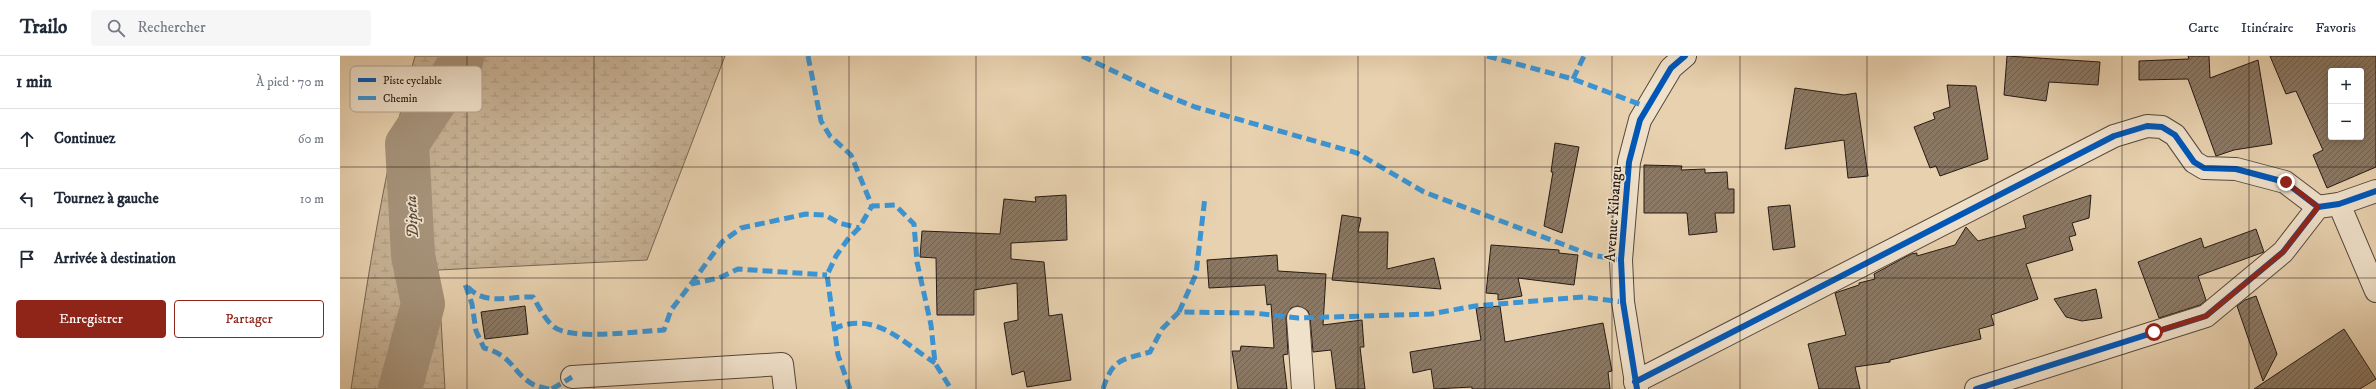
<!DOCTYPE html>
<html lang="fr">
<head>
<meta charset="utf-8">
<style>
	:root { --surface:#fff; --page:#f6f6f7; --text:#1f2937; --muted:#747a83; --line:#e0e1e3; --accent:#8f2418 }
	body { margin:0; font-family:"IM FELL DW Pica",serif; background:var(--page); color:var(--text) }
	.controls { position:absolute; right:12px; top:12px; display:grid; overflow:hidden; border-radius:4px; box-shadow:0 2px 10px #0003 }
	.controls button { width:36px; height:36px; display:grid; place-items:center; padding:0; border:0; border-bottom:1px solid var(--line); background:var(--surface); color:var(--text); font:20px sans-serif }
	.stop { position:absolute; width:12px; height:12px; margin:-9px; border:3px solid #8f2418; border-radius:50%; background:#fff }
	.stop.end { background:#8f2418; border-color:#fff; box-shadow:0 1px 4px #0008 }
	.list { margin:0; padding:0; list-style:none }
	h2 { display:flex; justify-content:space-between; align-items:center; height:52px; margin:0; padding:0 16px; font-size:17px }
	h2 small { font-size:13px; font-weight:400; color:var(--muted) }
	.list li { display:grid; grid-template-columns:26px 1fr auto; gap:12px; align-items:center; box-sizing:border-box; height:60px; padding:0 16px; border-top:1px solid var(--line) }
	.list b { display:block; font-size:15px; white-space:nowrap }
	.list em { font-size:13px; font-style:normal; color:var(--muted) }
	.actions { display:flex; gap:8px; padding:12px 16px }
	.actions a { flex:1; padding:9px 0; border:1px solid var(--accent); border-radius:4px; text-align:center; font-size:14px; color:var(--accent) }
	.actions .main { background:var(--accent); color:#fff }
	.icon { flex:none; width:22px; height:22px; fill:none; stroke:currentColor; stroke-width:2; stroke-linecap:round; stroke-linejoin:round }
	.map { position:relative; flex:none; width:2036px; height:333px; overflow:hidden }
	header { display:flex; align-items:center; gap:24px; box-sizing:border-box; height:56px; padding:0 20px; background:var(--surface); border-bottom:1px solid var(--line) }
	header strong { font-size:19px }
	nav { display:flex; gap:22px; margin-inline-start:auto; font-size:14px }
	.search { width:280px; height:36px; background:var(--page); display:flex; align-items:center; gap:10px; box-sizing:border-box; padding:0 14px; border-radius:4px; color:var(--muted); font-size:15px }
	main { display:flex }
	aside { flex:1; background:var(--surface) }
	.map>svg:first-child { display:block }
	.wetland { fill:url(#wetland-marsh); stroke:#766654 }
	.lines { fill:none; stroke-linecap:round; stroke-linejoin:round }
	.river { stroke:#a6937a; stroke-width:44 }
	.building { fill:url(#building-hatch); stroke:#261a14; fill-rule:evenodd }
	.street-casing { stroke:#56483b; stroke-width:24 }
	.street { stroke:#f0e1cb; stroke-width:22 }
	.quiet { stroke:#3b94d3; stroke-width:5; stroke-dasharray:10 5; stroke-linecap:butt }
	.cycleway-casing { stroke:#f0e1cb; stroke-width:8 }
	.cycleway { stroke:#0057b8; stroke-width:6 }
	.route { stroke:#8f2418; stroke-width:5 }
	.grid { fill:none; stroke:#261a14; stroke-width:1; stroke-opacity:0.55 }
	.labels { text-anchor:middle; stroke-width:3.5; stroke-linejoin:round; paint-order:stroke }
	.street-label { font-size:15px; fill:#261a14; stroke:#f0e1cb }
	.water-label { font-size:16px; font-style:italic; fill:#594a3d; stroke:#f0e1cb }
	.key { fill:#f0e1cb; stroke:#b3a594; stroke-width:1 }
	.key-label { font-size:11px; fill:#261a14 }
</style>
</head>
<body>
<header>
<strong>Trailo</strong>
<div class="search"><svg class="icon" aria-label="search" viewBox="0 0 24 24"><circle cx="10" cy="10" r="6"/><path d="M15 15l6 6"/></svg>Rechercher</div>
<nav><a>Carte</a><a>Itinéraire</a><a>Favoris</a></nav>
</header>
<main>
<aside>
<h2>1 min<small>À pied · 70 m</small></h2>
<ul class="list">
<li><svg class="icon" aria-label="ahead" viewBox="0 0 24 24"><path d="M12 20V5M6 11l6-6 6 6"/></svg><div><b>Continuez</b></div><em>60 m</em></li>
<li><svg class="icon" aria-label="left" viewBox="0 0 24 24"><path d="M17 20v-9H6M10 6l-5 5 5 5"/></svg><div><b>Tournez à gauche</b></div><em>10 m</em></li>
<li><svg class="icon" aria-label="arrive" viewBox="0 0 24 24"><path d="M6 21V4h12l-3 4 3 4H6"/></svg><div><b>Arrivée à destination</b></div></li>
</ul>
<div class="actions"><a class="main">Enregistrer</a><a>Partager</a></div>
</aside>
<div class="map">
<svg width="2036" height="333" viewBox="0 0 2036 333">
	<defs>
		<pattern id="wetland-marsh" width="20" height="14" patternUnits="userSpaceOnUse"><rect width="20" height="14" fill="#c7b295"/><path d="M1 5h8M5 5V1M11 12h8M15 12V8" fill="none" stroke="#ab9880"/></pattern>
		<pattern id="building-hatch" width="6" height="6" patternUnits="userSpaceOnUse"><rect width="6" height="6" fill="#8b7965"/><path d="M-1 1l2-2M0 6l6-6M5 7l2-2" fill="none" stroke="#716252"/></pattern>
	</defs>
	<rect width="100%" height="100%" fill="#e8d1af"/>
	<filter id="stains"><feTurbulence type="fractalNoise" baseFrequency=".005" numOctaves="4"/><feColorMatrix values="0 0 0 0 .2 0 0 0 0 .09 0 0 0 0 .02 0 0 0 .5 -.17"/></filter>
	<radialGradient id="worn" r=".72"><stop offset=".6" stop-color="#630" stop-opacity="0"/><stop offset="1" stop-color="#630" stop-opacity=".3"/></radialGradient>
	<path class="wetland" d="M75,0h310l-78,204 -209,10 7,119h-94c17,-113 33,-222 64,-333z"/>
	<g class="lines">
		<polyline class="river" points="60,333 83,248 73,199 67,88 121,6 122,0"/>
	</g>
	<g class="building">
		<polygon points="1667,0 1760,6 1758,29 1709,26 1706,45 1664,39"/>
		<polygon points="1848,0 1869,0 1870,22 1918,4 1932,88 1894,94 1876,100 1848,23 1799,24 1799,5 1849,3"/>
		<path d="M1930,0h106v111l-49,21 -14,-33 10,-5 -27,-59 -10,3zM1991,15h30v66h-30z"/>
		<polygon points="1607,29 1636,30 1648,103 1600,120 1596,110 1590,112 1574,71 1595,63 1593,57 1610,51"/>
		<polygon points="1455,32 1504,39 1516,37 1528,120 1508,122 1504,84 1445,93"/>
		<polygon points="1215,87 1239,91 1222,177 1204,170 1213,116 1211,116"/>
		<polygon points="1304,109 1342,110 1341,114 1365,113 1365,117 1387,116 1388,133 1394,133 1394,157 1375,157 1377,176 1349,179 1347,157 1304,157"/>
		<polygon points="726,139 727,184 671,187 671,203 704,206 709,260 722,258 731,324 687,331 684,315 672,319 664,267 678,264 677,227 634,234 634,259 597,259 596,202 580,201 582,175 660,178 664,143 696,146 695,141"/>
		<polygon points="1751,139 1749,162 1732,167 1736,179 1729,181 1733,194 1686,208 1698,243 1651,259 1654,269 1639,273 1641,283 1550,304 1550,306 1515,311 1520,333 1479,333 1468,288 1506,279 1495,237 1519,229 1519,227 1535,223 1534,218 1571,198 1577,197 1577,200 1615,189 1626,171 1638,185 1686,172 1683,160"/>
		<polygon points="1450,149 1455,191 1433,194 1428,151"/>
		<polygon points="1002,159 1021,162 1018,176 1048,176 1047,213 1094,202 1101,233 992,224"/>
		<polygon points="1916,173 1924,196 1858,220 1866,244 1860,249 1819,262 1798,206 1861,182 1864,192"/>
		<polygon points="1151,189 1219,194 1219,197 1238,199 1234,229 1178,222 1182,240 1158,244 1158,238 1146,237"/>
		<polygon points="937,199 938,215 986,218 983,269 1022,264 1024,291 1020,291 1025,333 996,333 991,294 973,296 970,261 968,255 958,250 951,252 946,262 948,298 943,299 947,333 898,333 892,295 900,295 901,290 934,292 931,248 927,249 925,229 869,232 867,204"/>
		<polygon points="1756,233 1762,262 1742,265 1726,261 1714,243"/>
		<polygon points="1916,240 1937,298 1923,325 1897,250 1905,244"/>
		<polygon points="185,250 188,278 145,283 141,256"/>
		<polygon points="1160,250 1165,286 1263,267 1272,315 1268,316 1270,333 1132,333 1132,331 1094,333 1091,313 1073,317 1070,296 1141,284 1136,252"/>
		<polygon points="2004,273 2036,323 2020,333 1914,333"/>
	</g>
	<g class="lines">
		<g class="street-casing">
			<g id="street">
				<polyline points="1999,148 2036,235"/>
				<polyline points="958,262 963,333"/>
				<polyline points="232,321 442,308 445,333"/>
				<polyline points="1295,326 1774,80 1807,70 1822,71 1835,79 1854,106 1864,112 1896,113 1945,126 1978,151"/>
				<polyline points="1297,333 1283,246 1281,204 1289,106 1300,64 1331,12 1345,0"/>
				<polyline points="1636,333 1866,260 1943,196 1978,151 1999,148 2036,135"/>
			</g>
		</g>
		<use href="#street" class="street"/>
		<g class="quiet">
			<polyline points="468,0 481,65 490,80 511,99 532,150 555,149 574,168 577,206 591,269 595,307 611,333"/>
			<polyline points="742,0 815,35 855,51 1017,97 1084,136 1251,199 1281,204"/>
			<polyline points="1147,0 1233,23 1307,51"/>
			<polyline points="1233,23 1244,0"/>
			<polyline points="351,228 382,186 401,172 466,158 485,159 499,167 519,172"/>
			<polyline points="839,256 856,218 865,141"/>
			<path d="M493,273c42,-19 69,13 102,34"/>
			<path d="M209,333c-4,-1 -11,-2 -15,-4 -22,-12 -20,-29 -50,-37l-8,-17 -4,-27 -7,-20c19,23 41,12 68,13 6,10 12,23 21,30 19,14 85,4 110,3l7,-20 20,-26 28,-6 19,-9 89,6"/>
			<polyline points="212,333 232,321"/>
			<polyline points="510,333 498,299 487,219 496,200 508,183 519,172 532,150"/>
			<path d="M763,333c10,-31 18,-29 47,-37l12,-23 17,-17 75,1 44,5 133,-4 44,-8 108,-9 40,5"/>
		</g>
		<g class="cycleway-casing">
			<g id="cycleway">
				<polyline points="1295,326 1774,80 1807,70 1822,71 1835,79 1854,106 1864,112 1896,113 1945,126 1978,151"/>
				<polyline points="1297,333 1283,246 1281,204 1289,106 1300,64 1331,12 1345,0"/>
				<polyline points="1636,333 1866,260 1943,196 1978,151 1999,148 2036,135"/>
			</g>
		</g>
		<use href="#cycleway" class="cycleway"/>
	</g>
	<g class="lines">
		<polyline class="route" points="1814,276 1866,260 1943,196 1978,151 1946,126"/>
	</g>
	<path class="grid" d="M127,0v333M254,0v333M382,0v333M509,0v333M636,0v333M764,0v333M891,0v333M1018,0v333M1145,0v333M1272,0v333M1400,0v333M1527,0v333M1654,0v333M1782,0v333M1909,0v333M0,111h2036M0,222h2036"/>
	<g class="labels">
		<g class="street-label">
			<text transform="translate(1273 158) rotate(-86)" y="5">Avenue Kibangu</text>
		</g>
		<g class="water-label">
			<text transform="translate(71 161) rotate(-93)" y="6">Dipeta</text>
		</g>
	</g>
	<rect x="10" y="10" width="132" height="46" rx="6" class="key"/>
	<rect x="18" y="22" width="18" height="4" fill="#0057b8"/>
	<rect x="18" y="40" width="18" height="4" fill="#3b94d3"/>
	<g class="key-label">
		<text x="43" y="28">Piste cyclable</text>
		<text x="43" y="46">Chemin</text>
	</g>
	<rect width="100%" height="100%" filter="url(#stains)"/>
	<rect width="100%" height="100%" fill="url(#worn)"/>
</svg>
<div class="controls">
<button>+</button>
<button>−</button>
</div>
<div class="stop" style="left:1814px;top:276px"></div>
<div class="stop end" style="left:1946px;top:126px"></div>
</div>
</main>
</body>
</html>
